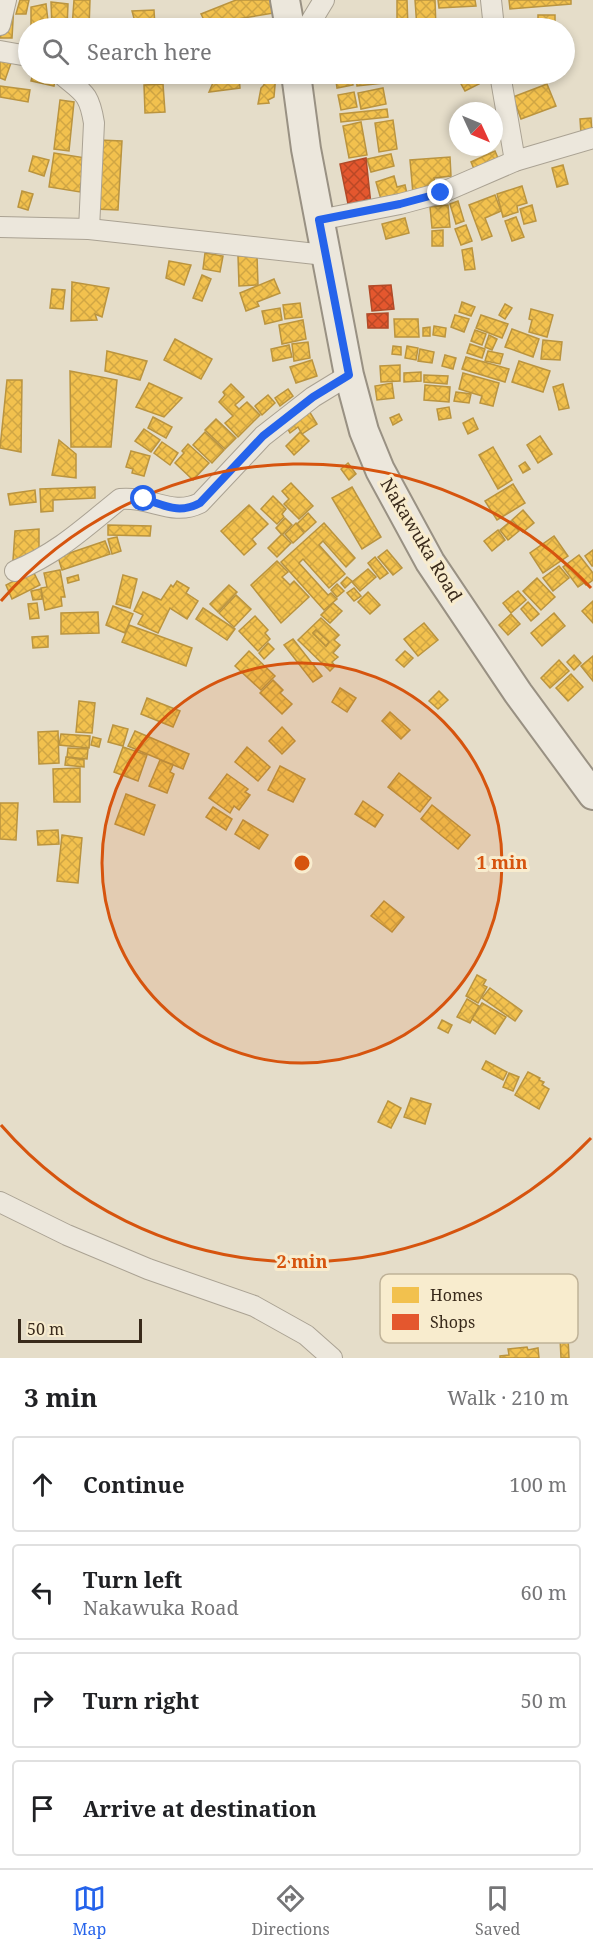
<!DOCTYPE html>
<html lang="en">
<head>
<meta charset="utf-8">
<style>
	:root { --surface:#fff; --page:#f2f2f2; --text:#202124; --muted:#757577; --line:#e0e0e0; --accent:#2563eb }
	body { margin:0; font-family:"Noto Serif",serif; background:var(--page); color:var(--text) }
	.compass { position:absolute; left:449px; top:102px; width:54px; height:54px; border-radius:50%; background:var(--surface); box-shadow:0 3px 9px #0003; rotate:134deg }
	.scale { position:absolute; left:18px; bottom:15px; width:124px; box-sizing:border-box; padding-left:6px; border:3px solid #392a1b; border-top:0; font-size:16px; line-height:21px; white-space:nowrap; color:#392a1b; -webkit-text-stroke:4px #f8ecce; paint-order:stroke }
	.stop { position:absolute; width:18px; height:18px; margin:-14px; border:4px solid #2563eb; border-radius:50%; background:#fff }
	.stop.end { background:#2563eb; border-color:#fff; box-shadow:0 2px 6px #0008 }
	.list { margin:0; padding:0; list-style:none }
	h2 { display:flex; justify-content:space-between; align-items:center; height:78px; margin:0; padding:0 24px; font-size:26px }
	h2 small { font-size:20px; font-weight:400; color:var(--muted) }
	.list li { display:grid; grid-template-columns:39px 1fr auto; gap:18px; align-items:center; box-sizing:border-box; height:96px; margin:0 12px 12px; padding:0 12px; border:2px solid var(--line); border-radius:6px }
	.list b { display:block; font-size:22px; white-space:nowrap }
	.list p { margin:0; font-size:20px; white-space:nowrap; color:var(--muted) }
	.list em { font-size:20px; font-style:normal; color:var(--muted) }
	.icon { flex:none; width:33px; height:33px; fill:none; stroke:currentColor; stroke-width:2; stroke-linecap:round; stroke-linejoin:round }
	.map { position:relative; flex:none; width:593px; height:1358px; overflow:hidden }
	.search { position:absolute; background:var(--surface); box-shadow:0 3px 9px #0003; left:18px; right:18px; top:18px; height:66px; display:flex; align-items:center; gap:15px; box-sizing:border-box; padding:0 21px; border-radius:33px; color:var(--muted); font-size:22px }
	.sheet { height:510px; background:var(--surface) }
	nav { display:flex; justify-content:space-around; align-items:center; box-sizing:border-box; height:84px; border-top:2px solid var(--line); background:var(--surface); font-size:16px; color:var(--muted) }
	nav a { display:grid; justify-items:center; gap:3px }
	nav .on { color:var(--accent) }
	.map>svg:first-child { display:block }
	.homes { fill:url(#homes-cross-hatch); stroke:#ba943f; stroke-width:1.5; fill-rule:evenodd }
	.shops { fill:url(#shops-cross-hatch); stroke:#b14a28; stroke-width:1.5 }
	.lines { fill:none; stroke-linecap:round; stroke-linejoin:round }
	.minor-casing { stroke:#aaa293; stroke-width:22 }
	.secondary-casing { stroke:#999183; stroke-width:32 }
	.minor { stroke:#ece7dc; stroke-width:20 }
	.secondary { stroke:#ece7dc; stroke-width:28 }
	.route { stroke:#2563eb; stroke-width:8 }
	.ring { fill:none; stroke:#d6540e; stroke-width:3 }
	.labels { text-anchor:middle; stroke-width:6; stroke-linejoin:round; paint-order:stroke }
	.street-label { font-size:18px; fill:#392a1b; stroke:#f8ecce }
	.key { fill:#f8ecce; stroke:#bfb298; stroke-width:1.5 }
	.key-label { font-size:16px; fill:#392a1b }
	.centre { fill:#d6540e; stroke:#f8ecce; stroke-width:3 }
	.ring-label { font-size:18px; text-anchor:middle; font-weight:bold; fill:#d6540e; stroke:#f8ecce; stroke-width:6; stroke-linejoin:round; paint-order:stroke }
</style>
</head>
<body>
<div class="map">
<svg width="593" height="1358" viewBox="0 0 593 1358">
	<defs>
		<pattern id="homes-cross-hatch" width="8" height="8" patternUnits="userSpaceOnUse" patternTransform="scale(1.5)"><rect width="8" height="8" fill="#f2c14e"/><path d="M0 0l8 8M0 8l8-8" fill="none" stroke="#d0a644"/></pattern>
		<pattern id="shops-cross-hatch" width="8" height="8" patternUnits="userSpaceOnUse" patternTransform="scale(1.5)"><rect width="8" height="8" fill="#e4572e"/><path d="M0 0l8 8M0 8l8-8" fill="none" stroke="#ba4826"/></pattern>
	</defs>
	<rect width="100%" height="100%" fill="#e5ddc9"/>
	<g class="homes">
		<polygon points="20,0 29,0 26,14 16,14"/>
		<polygon points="74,0 90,0 89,28 72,28"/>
		<polygon points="270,0 274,13 206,24 201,14 236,0"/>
		<polygon points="397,0 407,0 408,28 397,28"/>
		<polygon points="415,0 435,0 436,28 417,28"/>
		<polygon points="438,0 475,0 476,6 439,8"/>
		<polygon points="509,0 571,0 571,4 510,9"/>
		<polygon points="8,2 14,3 12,38 0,38"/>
		<polygon points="51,2 68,4 67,28 52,28"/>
		<polygon points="46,4 48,21 31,25 31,7"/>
		<polygon points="154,10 155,26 136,26 132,11"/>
		<rect x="538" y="15" width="17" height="13"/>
		<polygon points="265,19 267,26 259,28 230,28"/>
		<polygon points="375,23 376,28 349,28 349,27"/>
		<polygon points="0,55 12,60 5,80 0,78"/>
		<polygon points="33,74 56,74 54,86 31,81"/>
		<polygon points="276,74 274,97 268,100 269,103 258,104 261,88 264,85 263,75"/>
		<polygon points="335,74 351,74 353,85 337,88"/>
		<polygon points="356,74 392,74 393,82 357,86"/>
		<polygon points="474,75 479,84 465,91 460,82"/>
		<polygon points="239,76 240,88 209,92 215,78"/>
		<polygon points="163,84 165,112 145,113 144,85"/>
		<polygon points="547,84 556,106 521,119 513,97"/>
		<polygon points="0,86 30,90 28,102 0,97"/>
		<polygon points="383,88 386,104 361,109 358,93"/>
		<polygon points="354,92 357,107 341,110 338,95"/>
		<polygon points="60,100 74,102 69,151 54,149"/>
		<polygon points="387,109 388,117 341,122 340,114"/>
		<polygon points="591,118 592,134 581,134 580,119"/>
		<polygon points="393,120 397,149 379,152 375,123"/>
		<polygon points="361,122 367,155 349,158 343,126"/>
		<polygon points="99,140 122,141 118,210 95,209"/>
		<polygon points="495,151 501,165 477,176 471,162"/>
		<polygon points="54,153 86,158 80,192 49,187"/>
		<polygon points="391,154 394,166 371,172 367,159"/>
		<polygon points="33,156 49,160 44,176 29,171"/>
		<polygon points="450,157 451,176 434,178 436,192 413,194 410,160"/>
		<polygon points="563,165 568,184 557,187 552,168"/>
		<polygon points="394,176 397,187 405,185 408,198 383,206 376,182"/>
		<polygon points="522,186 527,203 517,206 518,212 503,217 497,194"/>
		<polygon points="22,191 33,194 28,210 18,207"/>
		<polygon points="495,195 501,211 485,218 492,236 482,240 469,205"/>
		<polygon points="458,201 464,221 456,224 450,204"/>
		<polygon points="448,205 450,227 432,228 430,207"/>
		<polygon points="532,205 536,221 524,224 520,209"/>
		<polygon points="516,217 524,237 512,241 505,221"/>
		<polygon points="405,218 409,233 386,239 382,224"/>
		<polygon points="466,225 472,241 461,245 455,229"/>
		<polygon points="443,230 443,246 432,246 432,231"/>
		<polygon points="472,248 475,269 465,270 462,250"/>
		<polygon points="205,253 223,256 220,272 203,269"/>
		<polygon points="257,255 258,285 239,286 238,256"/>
		<polygon points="169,261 191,265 184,285 166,278"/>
		<polygon points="202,275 211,279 202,301 193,298"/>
		<polygon points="274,279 280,293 257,302 259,306 246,311 240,293"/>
		<polygon points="72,282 109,288 102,317 95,314 97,320 71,321"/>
		<polygon points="52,289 65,290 63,309 50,308"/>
		<polygon points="462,302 475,307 471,316 459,312"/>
		<polygon points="300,303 302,317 285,319 283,305"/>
		<polygon points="505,304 512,308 505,319 499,315"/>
		<polygon points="280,308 282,320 265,324 262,311"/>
		<polygon points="531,309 553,315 547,337 529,332 532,320 529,319"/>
		<polygon points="455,315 469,319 464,332 451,327"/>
		<polygon points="481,315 508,324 502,338 476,328"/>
		<polygon points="394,319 418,319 419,337 395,337"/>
		<polygon points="303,320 306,339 282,344 279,325"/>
		<polygon points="434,326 446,328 445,337 433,335"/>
		<polygon points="430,327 430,336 423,336 423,328"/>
		<polygon points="512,329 539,339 533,357 505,347"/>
		<polygon points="475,330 486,334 482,345 471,341"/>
		<polygon points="489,335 497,339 492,350 485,347"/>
		<polygon points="175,339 212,359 201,379 164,360"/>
		<polygon points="543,340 562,342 560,360 541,359"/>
		<polygon points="308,342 310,358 294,361 292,344"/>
		<polygon points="470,344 485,349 482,358 467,353"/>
		<polygon points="289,345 292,357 273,361 271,349"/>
		<polygon points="393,346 401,347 401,355 392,354"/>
		<polygon points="407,346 418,348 416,360 405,358"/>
		<polygon points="420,349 434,352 432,363 418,361"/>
		<polygon points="107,351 147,361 140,380 105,371"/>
		<polygon points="488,351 503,354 500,364 485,361"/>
		<polygon points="445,355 456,358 453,369 442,366"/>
		<polygon points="466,357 509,369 505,382 462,369"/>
		<polygon points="312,360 317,376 296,383 290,367"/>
		<polygon points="519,361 550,371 543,392 512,382"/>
		<polygon points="400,365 400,381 381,382 380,366"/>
		<polygon points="70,371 117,380 111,447 71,447"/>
		<polygon points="421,372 421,381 404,382 404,373"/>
		<polygon points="463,373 499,383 493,406 480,403 482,396 459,389"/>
		<polygon points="424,375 448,376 447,384 424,382"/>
		<polygon points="7,380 22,380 21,452 0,448"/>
		<polygon points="149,383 182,398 164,417 136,407"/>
		<polygon points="392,383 394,398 377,400 375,386"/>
		<polygon points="231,384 244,397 235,405 239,409 247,402 260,415 238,437 225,423 233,416 219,402 225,395 223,392"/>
		<polygon points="563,384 569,408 559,410 553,387"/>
		<polygon points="425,385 450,387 449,402 424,400"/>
		<polygon points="288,389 293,396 280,406 275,398"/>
		<polygon points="456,392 471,394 469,403 454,401"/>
		<polygon points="268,395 275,403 262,415 255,406"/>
		<polygon points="306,406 317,424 302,434 298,427 290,433 283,421"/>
		<polygon points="449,407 451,418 439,420 437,409"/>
		<polygon points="399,414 402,420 393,425 390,418"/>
		<polygon points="153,417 172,427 166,438 148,428"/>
		<polygon points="473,418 478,429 468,434 463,423"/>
		<polygon points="216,419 236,438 225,449 205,430"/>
		<polygon points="144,429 160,440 151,452 135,441"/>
		<polygon points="205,432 224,450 212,463 193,445"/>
		<polygon points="300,432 309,441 294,455 286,446"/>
		<polygon points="540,436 552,454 538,463 527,445"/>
		<polygon points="59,440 76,454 76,478 52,475"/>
		<polygon points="162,442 178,453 170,465 154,453"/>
		<polygon points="188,444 209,463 193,480 175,463 184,453 182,451"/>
		<polygon points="493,447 512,480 498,489 479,455"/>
		<polygon points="131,451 150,456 144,476 132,473 133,469 126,467"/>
		<polygon points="525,462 530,469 523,473 519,466"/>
		<polygon points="348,463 356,474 349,480 341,469"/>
		<polygon points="291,483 313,506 299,519 284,504 289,499 282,491"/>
		<polygon points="513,484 525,503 497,520 485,501"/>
		<polygon points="95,487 95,498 53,500 53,511 41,512 40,489"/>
		<polygon points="352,487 381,537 362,549 332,498"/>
		<polygon points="35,490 36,502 10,505 8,494"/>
		<polygon points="273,496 286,509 282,514 284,517 277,524 261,509"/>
		<polygon points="249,505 268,524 252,539 256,544 244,555 221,531"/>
		<polygon points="523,510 534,523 523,532 512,520"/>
		<polygon points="308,513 316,522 305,532 297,524"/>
		<polygon points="285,518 292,525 282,535 276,528"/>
		<polygon points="511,521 519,531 508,540 500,530"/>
		<polygon points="296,523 304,533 293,543 285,534"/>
		<polygon points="324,523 355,558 346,567 323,541 319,545 345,574 329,588 303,559 299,563 328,595 331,593 337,599 324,610 281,562"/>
		<polygon points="108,525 151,526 150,536 108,535"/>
		<polygon points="39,529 39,549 27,560 13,560 15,531"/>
		<polygon points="498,530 505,540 492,551 484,541"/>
		<polygon points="282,534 291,543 277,557 268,548"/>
		<polygon points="554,536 568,556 543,573 530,553"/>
		<polygon points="117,537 121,551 112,554 108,539"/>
		<polygon points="105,541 110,554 62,570 58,557"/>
		<polygon points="387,550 402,568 393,575 378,557"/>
		<polygon points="593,550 593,566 592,566 585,556"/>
		<polygon points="579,555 593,573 593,580 586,585 584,583 578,587 563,567"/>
		<polygon points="375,557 388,573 380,579 368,563"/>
		<polygon points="277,561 288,572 282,577 290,585 294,581 309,597 281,623 251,585"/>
		<polygon points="559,566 569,578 553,591 543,578"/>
		<polygon points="368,569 376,577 360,591 352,582"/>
		<polygon points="60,570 65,597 61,597 62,606 45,610 41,588 47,587 44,573"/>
		<polygon points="33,571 40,585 12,599 6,585"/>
		<polygon points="78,575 79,580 68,583 67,578"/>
		<polygon points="123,575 137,579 130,608 116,604"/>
		<polygon points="347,577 352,581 345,588 341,583"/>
		<polygon points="537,578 555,597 541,610 523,591"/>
		<polygon points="177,581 189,588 186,593 198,601 187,619 170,608 158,633 138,624 143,615 134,611 143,592 161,600 171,585 173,587"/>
		<polygon points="337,584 344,591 337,597 331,590"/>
		<polygon points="229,585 237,592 218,612 210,604"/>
		<polygon points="354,588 361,596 354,601 347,593"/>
		<polygon points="41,589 42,599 33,600 31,591"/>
		<polygon points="518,591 526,600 511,613 503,603"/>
		<polygon points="368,592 380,605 370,614 358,602"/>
		<polygon points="236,595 251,609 234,627 219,613"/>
		<polygon points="593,601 593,623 582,611"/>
		<polygon points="528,602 539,614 531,621 521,609"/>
		<polygon points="37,603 39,618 30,619 28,604"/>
		<polygon points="333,603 342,611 330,623 321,615"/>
		<polygon points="113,606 133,614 125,633 106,625"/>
		<polygon points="203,608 235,629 227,640 196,619"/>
		<polygon points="98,612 99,633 61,634 61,613"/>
		<polygon points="554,613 565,626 542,646 531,633"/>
		<polygon points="511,614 520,624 508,635 499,625"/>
		<polygon points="255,616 268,630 265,633 270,639 258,651 239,631"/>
		<path d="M321,618l18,17 -5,5 6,5 -7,8 5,4 -6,5 3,4 -5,5 -32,-31zM316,630l13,12 -3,4 -13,-13z"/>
		<polygon points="424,623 438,640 418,656 404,639"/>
		<polygon points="129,625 192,648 186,666 122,642"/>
		<polygon points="316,630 329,642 326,646 313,633"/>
		<polygon points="48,636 48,647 33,648 32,637"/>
		<polygon points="293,639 322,676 313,682 284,645"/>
		<polygon points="268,643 274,649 264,659 259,653"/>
		<polygon points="249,651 275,676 261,690 235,666"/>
		<polygon points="405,651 413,658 404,667 396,660"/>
		<polygon points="574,655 581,663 574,670 567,662"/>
		<polygon points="593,656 593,681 581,666"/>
		<polygon points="559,660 569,671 550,688 541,678"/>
		<polygon points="571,674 583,687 568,701 556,688"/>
		<polygon points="273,680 283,690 280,693 292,704 282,714 260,693"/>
		<polygon points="340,688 356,698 347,712 332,702"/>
		<polygon points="439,691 448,700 438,709 429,701"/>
		<polygon points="147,698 180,711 173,727 141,714"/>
		<polygon points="79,701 95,703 92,733 76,732"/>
		<polygon points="390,712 410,730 401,739 382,721"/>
		<polygon points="113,725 128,729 123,746 108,742"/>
		<polygon points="282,727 295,741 282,754 269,741"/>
		<polygon points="58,731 59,763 39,764 38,732"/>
		<polygon points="135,731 189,754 183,769 128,746"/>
		<polygon points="61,734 90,736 89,748 59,745"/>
		<polygon points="93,737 101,739 99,747 91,745"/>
		<polygon points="123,747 147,755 138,781 114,772"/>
		<polygon points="247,747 270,767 258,781 235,762"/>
		<polygon points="68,748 88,749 87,759 67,757"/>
		<polygon points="66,757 84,760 84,767 65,765"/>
		<polygon points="160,760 173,765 170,772 174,774 167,793 149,786"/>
		<polygon points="280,766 305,779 293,802 268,790"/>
		<polygon points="80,768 80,802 54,802 53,769"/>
		<polygon points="399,773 431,798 420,812 388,787"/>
		<polygon points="227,774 248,789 245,792 250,795 239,810 234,806 230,813 209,798"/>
		<polygon points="126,794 155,805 144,835 115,824"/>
		<polygon points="363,801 383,815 375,827 355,814"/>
		<polygon points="0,803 18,803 16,840 0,839"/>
		<polygon points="432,805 470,835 458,849 421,819"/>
		<polygon points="213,807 232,819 226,830 206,817"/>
		<polygon points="243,820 268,835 259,849 235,834"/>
		<polygon points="58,830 59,844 38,845 37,831"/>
		<polygon points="62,835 82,838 78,883 57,881"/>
		<polygon points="384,901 404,917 392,932 371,916"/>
		<polygon points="477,975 486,980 483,985 487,987 478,1003 466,996"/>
		<polygon points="490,988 522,1011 515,1021 482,998"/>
		<polygon points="467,999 479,1006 470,1023 457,1017"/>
		<polygon points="482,1003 506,1017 495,1034 472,1019"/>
		<polygon points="442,1020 452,1025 448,1033 438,1028"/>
		<polygon points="486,1061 507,1072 503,1080 482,1069"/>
		<polygon points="528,1072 540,1078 539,1080 544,1082 542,1085 549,1089 539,1109 515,1095"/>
		<polygon points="509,1073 519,1077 513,1091 503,1087"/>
		<polygon points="411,1098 431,1104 425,1124 404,1117"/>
		<polygon points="388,1101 401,1108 391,1128 378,1122"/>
		<polygon points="568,1337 569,1358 561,1358 560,1338"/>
		<polygon points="527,1347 528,1350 538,1348 539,1358 500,1358 500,1356 509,1355 508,1349"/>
	</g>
	<g class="shops">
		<polygon points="366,158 371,205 349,209 340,164"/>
		<polygon points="391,285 394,309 372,311 369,286"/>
		<polygon points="388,313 388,328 368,328 367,314"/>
	</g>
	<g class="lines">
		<g class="minor-casing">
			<g id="minor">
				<polyline points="491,0 494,28"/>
				<polyline points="0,25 6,0"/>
				<polyline points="307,28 324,0"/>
				<polyline points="0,51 28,56"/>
				<path d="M61,74c22,19 28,18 33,49l-5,106"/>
				<polyline points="500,74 515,161"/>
				<polyline points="319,220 400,204 441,193 515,161 593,138"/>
				<polyline points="0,227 89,229 325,255"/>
				<path d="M15,571c43,-18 69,-43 105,-72 31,-3 52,18 80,4l63,-67 50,-39 36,-22"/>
				<polyline points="0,1202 67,1235 148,1269 254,1306 306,1335 332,1358"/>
			</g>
		</g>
		<g class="secondary-casing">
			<g id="secondary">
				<polyline points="285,0 290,28"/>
				<polyline points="296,74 306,149 349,375 364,431 380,470 430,562 518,693 593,795"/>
			</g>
		</g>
		<use href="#minor" class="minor"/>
		<use href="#secondary" class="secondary"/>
	</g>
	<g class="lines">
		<path class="route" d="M144,499c22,7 35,15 56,4l63,-67 50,-39 36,-22 -30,-155 81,-16 41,-11"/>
	</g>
	<circle cx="302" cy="863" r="200" fill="#d6540e" fill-opacity=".12"/>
	<g class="ring">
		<circle cx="302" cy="863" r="200"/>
		<path d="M591 1138A399 399 0 0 1 1 1125M1 601A399 399 0 0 1 591 588"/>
	</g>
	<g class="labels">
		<g class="street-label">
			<text transform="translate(421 540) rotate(59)" y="6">Nakawuka Road</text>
		</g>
	</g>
	<rect x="380" y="1274" width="198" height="69" rx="9" class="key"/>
	<rect x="392" y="1287" width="27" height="16" fill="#f2c14e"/>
	<rect x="392" y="1314" width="27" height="16" fill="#e4572e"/>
	<g class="key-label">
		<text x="430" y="1301">Homes</text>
		<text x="430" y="1328">Shops</text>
	</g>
	<circle cx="302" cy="863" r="9" class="centre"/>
	<g class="ring-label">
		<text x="502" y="869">1 min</text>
		<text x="302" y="1268">2 min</text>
	</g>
</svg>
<svg class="compass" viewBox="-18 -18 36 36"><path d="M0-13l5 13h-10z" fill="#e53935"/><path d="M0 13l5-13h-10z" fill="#757577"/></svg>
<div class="scale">50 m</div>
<div class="stop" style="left:144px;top:499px"></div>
<div class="stop end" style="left:441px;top:193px"></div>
<div class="search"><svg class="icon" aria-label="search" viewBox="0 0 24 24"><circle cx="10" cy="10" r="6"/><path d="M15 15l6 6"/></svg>Search here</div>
</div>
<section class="sheet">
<h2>3 min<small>Walk · 210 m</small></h2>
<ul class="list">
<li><svg class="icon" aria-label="ahead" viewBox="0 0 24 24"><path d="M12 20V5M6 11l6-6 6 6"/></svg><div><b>Continue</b></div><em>100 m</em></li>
<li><svg class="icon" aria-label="left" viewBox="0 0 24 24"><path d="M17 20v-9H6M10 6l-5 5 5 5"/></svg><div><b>Turn left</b><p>Nakawuka Road</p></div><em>60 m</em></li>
<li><svg class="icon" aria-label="right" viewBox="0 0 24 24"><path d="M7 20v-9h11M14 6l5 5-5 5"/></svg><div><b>Turn right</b></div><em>50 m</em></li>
<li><svg class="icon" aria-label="arrive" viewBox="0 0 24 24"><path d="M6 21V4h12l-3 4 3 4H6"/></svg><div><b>Arrive at destination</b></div></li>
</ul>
</section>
<nav>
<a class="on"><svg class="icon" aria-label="map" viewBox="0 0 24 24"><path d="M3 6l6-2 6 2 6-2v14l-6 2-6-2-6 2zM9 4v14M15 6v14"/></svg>Map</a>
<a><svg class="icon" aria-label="directions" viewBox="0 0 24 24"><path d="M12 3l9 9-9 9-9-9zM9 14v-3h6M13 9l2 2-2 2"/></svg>Directions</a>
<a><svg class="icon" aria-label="saved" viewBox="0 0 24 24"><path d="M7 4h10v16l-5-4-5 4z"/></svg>Saved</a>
</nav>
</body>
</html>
